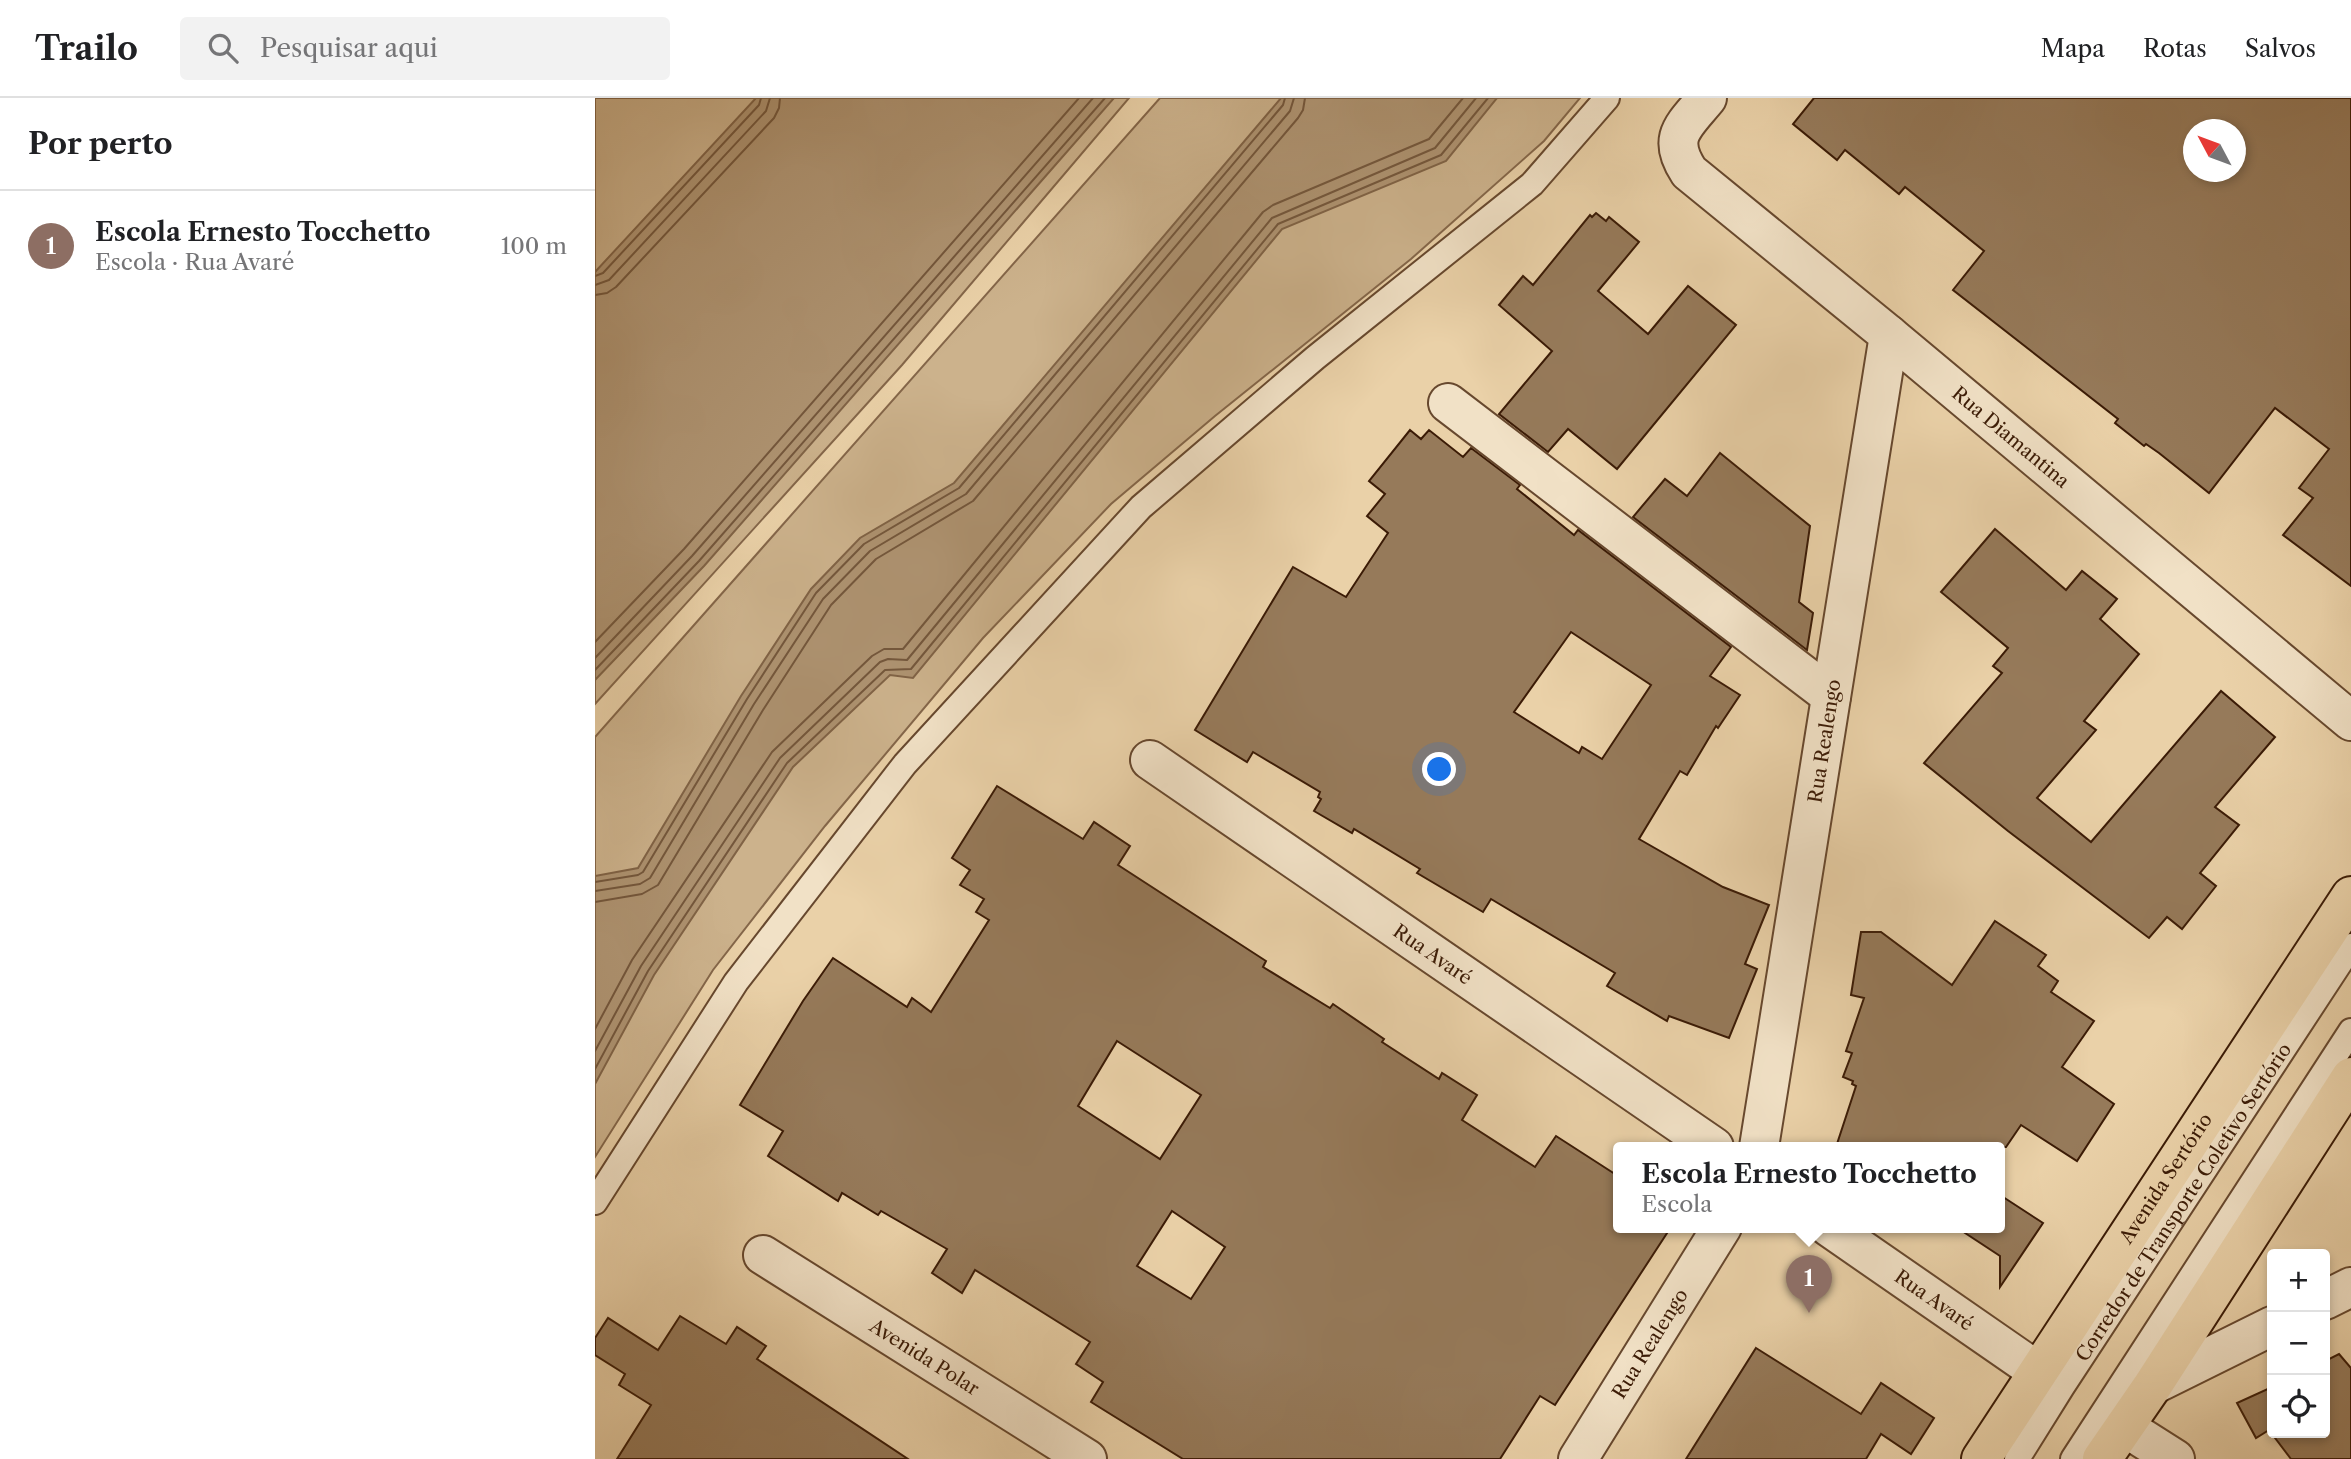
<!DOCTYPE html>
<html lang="pt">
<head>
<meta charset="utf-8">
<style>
	:root { --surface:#fff; --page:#f2f2f2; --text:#202124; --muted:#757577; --line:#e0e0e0; --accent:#8f2418 }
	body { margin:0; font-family:"Libre Caslon Text",serif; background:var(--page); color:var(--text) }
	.controls { position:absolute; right:21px; bottom:21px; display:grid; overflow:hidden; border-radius:7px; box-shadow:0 4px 10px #0003 }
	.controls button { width:63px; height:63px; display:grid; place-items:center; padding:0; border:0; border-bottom:2px solid var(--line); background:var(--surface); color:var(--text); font:35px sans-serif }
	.compass { position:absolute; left:1588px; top:21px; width:63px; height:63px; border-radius:50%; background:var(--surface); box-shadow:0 4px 10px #0003; rotate:311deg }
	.you { position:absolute; left:845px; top:672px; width:24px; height:24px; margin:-18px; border:5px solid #fff; border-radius:50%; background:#1a73e8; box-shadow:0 0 0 10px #1a73e833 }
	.badge { display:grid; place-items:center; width:46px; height:46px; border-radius:50%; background:var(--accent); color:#fff; font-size:23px; font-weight:700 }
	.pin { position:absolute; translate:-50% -58px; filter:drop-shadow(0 2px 4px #0008) }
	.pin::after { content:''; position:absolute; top:37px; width:24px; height:21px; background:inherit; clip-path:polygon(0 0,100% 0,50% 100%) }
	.popup { position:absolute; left:1018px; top:1044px; width:392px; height:91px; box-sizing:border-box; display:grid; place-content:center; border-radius:7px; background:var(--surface); filter:drop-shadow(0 2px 5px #0005); font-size:23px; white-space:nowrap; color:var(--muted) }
	.popup b { font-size:26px; color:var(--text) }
	.popup::after { content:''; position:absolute; left:50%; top:100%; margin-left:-14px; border:14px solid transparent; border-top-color:var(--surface) }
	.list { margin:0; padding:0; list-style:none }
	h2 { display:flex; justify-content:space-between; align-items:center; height:91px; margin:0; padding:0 28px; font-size:30px }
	h2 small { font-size:23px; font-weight:400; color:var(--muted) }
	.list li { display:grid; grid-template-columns:46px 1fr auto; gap:21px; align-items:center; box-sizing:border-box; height:112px; padding:0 28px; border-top:2px solid var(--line) }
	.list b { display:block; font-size:26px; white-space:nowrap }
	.list p { margin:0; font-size:23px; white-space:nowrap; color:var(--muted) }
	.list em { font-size:23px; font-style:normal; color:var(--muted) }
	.icon { flex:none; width:38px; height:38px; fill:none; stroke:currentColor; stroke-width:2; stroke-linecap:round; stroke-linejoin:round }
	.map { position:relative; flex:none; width:1756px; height:1361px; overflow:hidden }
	header { display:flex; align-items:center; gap:42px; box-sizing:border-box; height:98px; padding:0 35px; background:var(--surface); border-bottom:2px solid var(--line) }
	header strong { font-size:33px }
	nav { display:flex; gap:38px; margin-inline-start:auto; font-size:24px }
	.search { width:490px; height:63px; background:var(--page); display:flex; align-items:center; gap:18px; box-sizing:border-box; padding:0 24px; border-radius:7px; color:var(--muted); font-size:26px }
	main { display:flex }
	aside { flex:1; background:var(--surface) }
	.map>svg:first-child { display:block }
	.green { fill:#ccb28c; stroke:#846649; stroke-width:2 }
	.water { fill:#ae9371; stroke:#806346; stroke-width:2 }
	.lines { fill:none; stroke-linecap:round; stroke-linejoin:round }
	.shore { stroke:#74573c; stroke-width:2 }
	.building { fill:#967a5a; stroke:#3b1b06; stroke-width:2; fill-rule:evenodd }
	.service-casing { stroke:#67482e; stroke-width:28 }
	.minor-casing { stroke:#67482e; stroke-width:42 }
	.tertiary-casing { stroke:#67482e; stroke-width:42 }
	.primary-casing { stroke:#3b1b06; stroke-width:42 }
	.service { stroke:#f1e1c6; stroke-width:24 }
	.minor { stroke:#f1e1c6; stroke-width:38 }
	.tertiary { stroke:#f1e1c6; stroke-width:38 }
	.primary { stroke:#ead1a8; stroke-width:38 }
	.labels { text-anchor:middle; stroke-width:5; stroke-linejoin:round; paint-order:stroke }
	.street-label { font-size:19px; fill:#3b1b06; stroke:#f1e1c6 }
</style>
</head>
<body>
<header>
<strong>Trailo</strong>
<div class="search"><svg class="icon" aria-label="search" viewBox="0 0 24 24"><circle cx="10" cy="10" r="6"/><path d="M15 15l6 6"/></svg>Pesquisar aqui</div>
<nav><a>Mapa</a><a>Rotas</a><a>Salvos</a></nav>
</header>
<main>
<aside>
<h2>Por perto<small></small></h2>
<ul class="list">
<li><span class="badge" style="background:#8d6e63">1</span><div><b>Escola Ernesto Tocchetto</b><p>Escola · Rua Avaré</p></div><em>100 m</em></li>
</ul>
</aside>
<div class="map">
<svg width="1756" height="1361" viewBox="0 0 1756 1361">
	<rect width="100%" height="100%" fill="#ead1a8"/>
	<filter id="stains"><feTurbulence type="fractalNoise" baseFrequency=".00286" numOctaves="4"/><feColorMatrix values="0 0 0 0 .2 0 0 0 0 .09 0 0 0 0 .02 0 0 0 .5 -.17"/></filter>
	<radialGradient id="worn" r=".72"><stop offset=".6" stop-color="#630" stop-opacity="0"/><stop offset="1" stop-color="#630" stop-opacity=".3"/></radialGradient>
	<g class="green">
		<polygon points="0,0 534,0 307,267 0,606"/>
		<polygon points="565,0 985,0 949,43 816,161 620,318 516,406 388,540 230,728 118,872 0,1059 0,639"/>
	</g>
	<g class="water">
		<polygon points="161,0 519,0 109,468 0,582 0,174"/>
		<polygon points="686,0 902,0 851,63 687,131 318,580 295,577 198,669 59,877 0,986 0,778 43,770 146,598 216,491 265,440 359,385"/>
	</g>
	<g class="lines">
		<g class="shore">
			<polyline points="0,178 8,175 164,7 166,0"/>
			<polyline points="0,187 14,182 171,13 175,0"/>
			<polyline points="0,197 12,195 21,189 179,20 184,10 185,0"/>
			<polyline points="0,544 89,451 484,0"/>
			<polyline points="0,560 97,458 498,0"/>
			<polyline points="0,572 104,463 510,0"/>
			<polyline points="0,784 43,777 48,774 152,601 221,495 269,446 364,390 688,7 690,0"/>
			<polyline points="0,793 45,786 55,780 159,606 228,501 275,453 371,396 695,13 699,0"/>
			<polyline points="0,804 47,796 63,787 168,612 236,507 281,461 378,403 703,20 708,12 710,0"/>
			<polyline points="0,931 37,862 177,654 277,558 289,551 308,551 668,114 678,107 834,41 868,0"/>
			<polyline points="0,953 46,868 185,660 285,564 293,561 312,562 677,120 840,50 881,0"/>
			<polyline points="0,971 53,873 192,665 290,572 316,571 683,126 846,57 893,0"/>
		</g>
	</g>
	<g class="building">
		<path d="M1219,0h537v488l-68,-51 30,-37 -14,-10 30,-39 -54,-41 -66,85 -50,-40 -13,-9 -2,2 -29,-23 3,-4 -165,-129 31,-39 -79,-64 -6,7 -54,-44 -8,10 -44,-36zM1599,32h42v42h-42z"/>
		<polygon points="1001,115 1011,123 1014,119 1044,144 1003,193 1053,236 1093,188 1141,227 1022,371 973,331 953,354 904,316 957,253 904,207 928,178 938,187 995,117 997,119"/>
		<path d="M815,332l11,9 8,-9 34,27 8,-9 49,37 -3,4 57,46 4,-5 153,117 -21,29 30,19 -22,33 -2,-2 -29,49 -7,-4 -41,68 84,48 46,18 -24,59 12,5 -28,69 -60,-22 -2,5 -60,-35 8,-13 -124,-74 -8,13 -66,-39 3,-4 -66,-40 -2,4 -38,-22 7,-12 -3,-2 2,-5 -67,-40 -6,10 -52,-32 98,-163 53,30 42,-64 -21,-17 18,-22 -16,-13zM976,534l80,53 -49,74 -20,-12 -3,6 -65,-41z"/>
		<polygon points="1125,355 1215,428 1204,504 1218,515 1212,552 1038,419 1070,381 1092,398"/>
		<polygon points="1400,431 1471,492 1487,473 1522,501 1505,521 1544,556 1489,623 1501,632 1442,700 1496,744 1626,593 1680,639 1620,709 1644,727 1605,775 1621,788 1587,831 1572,819 1554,840 1413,733 1329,665 1407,575 1398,568 1413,550 1346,494"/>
		<path d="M402,688l86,53 11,-17 36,24 -12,19 148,96 -3,6 67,41 3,-4 51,35 -2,3 57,37 3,-6 35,22 -15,25 73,47 21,-31 62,40v51h53l-116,178 -15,-9 -40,63h-317l-92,-57 12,-20 -27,-18 14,-22 -115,-72 -13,23 -30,-20 15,-24 -66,-38 -3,4 -36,-22 -4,8 -70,-45 15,-25 -43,-26 63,-104 30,-43 74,49 5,-9 19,14 58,-92 -13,-8 8,-13 -24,-14 10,-15 -18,-12zM522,943l84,54 -41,64 -82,-53zM577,1113l53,36 -34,52 -54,-33z"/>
		<polygon points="1400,823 1451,857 1443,868 1463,883 1456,894 1499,923 1467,969 1519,1006 1482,1063 1426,1027 1411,1049 1241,1049 1261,988 1257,986 1258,983 1248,979 1257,955 1251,953 1269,900 1256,897 1266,834 1286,834 1357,887"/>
		<polygon points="1405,1097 1448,1125 1405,1189 1405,1158 1361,1129 1405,1129"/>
		<polygon points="85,1218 131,1246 142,1229 171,1248 162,1261 313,1361 22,1361 56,1307 24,1287 30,1276 0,1257 0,1240 13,1220 63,1252"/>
		<polygon points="1161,1250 1266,1316 1286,1285 1339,1320 1316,1356 1286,1336 1271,1361 1091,1361"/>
		<polygon points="1744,1256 1756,1270 1756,1361 1696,1361 1674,1332 1661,1340 1642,1305 1677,1289 1677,1335 1730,1335 1730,1263"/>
	</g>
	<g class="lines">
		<g class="service-casing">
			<g id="service">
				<polyline points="0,1104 141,884 310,666 546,409 720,260 937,86 1012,0"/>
				<path id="s1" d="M1422,1361l45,-72 289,-441"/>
				<polyline points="1478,1361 1756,933"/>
			</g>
		</g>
		<g class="minor-casing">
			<g id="minor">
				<path id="s2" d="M1294,237l462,386"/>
				<polyline points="853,305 1236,598"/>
				<path id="s3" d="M555,662l564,387"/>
				<path id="s4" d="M1234,1129l208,144"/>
				<path id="s5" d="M168,1157l324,204"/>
				<polyline points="1730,1202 1756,1189"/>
				<polyline points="1558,1287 1677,1228"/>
				<polyline points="1528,1328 1580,1361"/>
			</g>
		</g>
		<g class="tertiary-casing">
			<g id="tertiary">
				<path d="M1112,0c-23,28 -41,39 -18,74l200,163 -130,812"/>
				<path id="s6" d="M983,1361l144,-232"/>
			</g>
		</g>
		<g class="primary-casing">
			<g id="primary">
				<path id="s7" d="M1386,1361l370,-563"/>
				<polyline points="1507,1361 1558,1287 1756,979"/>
			</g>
		</g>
		<use href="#service" class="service"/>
		<use href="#minor" class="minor"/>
		<use href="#tertiary" class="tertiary"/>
		<use href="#primary" class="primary"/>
	</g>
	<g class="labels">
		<g class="street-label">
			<text dy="7" stroke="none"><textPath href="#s2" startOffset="159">Rua Diamantina</textPath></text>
			<text transform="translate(1229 643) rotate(-81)" y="7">Rua Realengo</text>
			<text dy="7" stroke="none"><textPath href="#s3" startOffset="343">Rua Avaré</textPath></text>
			<text dy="7" stroke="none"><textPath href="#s7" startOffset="336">Avenida Sertório</textPath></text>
			<text dy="7" stroke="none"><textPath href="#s1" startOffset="306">Corredor de Transporte Coletivo Sertório</textPath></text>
			<text dy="7" stroke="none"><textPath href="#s4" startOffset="128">Rua Avaré</textPath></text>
			<text dy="7" stroke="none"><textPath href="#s6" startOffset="136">Rua Realengo</textPath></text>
			<text dy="7" stroke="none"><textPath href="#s5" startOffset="191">Avenida Polar</textPath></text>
		</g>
	</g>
	<rect width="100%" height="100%" filter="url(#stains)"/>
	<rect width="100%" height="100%" fill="url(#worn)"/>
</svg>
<div class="controls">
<button>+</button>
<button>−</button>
<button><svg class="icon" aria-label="locate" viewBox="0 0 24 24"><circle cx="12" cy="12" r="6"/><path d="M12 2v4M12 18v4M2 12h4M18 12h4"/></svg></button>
</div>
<svg class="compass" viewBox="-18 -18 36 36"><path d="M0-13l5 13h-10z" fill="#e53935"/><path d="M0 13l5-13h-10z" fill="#757577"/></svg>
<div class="you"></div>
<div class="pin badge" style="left:1214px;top:1215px;background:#8d6e63">1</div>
<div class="popup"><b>Escola Ernesto Tocchetto</b>Escola</div>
</div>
</main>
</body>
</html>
